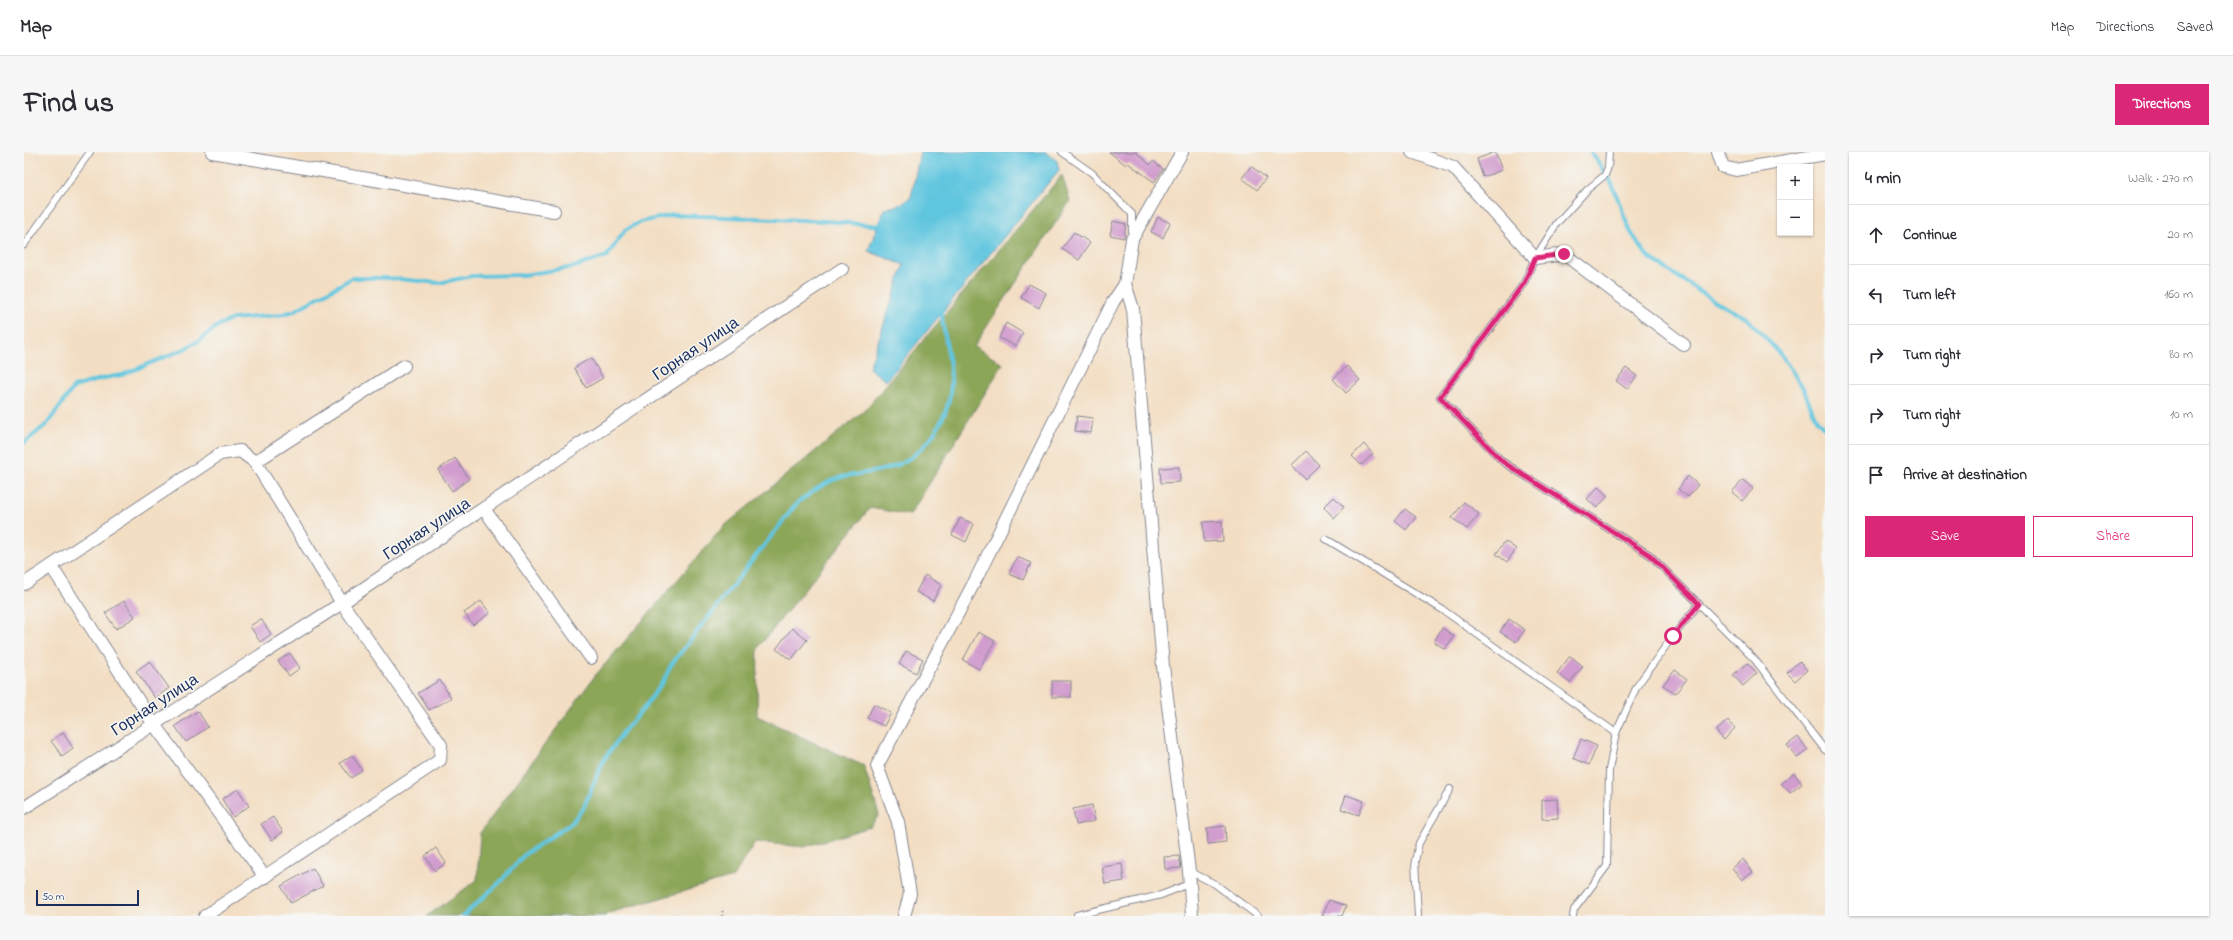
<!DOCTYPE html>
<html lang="en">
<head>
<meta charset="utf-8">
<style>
	:root { --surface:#fff; --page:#f7f7f7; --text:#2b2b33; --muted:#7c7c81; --line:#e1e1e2; --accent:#db2777 }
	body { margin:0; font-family:"Indie Flower",sans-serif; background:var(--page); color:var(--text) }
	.controls { position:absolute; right:12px; top:12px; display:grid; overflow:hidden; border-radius:0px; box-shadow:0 1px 3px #0004 }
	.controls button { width:36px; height:36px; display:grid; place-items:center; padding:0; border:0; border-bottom:1px solid var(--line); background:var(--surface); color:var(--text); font:20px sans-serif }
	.scale { position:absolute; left:12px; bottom:10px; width:103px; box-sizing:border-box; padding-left:4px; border:2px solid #1b2f5e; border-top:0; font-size:11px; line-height:14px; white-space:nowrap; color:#1b2f5e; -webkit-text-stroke:3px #f6f6f2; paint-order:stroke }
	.stop { position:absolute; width:12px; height:12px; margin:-9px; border:3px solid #db2777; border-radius:50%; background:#fff }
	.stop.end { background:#db2777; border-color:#fff; box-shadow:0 1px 4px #0008 }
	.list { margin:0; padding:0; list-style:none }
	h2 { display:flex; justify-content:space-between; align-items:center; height:52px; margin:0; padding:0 16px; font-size:17px }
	h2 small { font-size:13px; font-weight:400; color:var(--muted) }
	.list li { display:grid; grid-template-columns:26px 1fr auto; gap:12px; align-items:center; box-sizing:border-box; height:60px; padding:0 16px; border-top:1px solid var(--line) }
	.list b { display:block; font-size:15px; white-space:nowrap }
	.list em { font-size:13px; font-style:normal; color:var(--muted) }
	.actions { display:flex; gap:8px; padding:12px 16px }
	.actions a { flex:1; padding:9px 0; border:1px solid var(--accent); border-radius:0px; text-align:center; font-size:14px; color:var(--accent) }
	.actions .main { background:var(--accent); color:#fff }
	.icon { flex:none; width:22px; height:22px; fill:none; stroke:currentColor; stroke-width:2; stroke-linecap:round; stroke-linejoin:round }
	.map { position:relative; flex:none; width:1801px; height:764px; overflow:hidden; border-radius:0px }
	header { display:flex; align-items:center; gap:24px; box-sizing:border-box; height:56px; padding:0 20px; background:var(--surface); border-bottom:1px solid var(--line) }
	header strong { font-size:19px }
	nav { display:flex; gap:22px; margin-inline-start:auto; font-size:14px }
	.intro { display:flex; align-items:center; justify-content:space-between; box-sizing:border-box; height:96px; padding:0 24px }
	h1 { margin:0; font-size:28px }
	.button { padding:10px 18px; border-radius:0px; background:var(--accent); color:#fff; font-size:14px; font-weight:700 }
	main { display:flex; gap:24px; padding:0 24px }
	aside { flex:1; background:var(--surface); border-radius:0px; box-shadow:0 1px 3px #0004 }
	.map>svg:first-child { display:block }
	.forest { fill:#8ca659; stroke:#546a5c }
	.water { fill:#61c6df; stroke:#3e7a9e }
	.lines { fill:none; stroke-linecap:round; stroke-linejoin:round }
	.stream { stroke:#61c6df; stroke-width:4 }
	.building { fill:#d19cce }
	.lane-casing { stroke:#878690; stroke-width:8 }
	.street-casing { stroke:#878690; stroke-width:14 }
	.path { stroke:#878690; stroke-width:2.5; stroke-dasharray:1 3; stroke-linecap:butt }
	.lane { stroke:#fff; stroke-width:6 }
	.street { stroke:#fff; stroke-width:12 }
	.route { stroke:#db2777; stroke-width:5 }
	.labels { text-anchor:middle; stroke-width:3; stroke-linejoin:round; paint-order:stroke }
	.street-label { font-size:16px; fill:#1b2f5e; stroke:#f6f6f2 }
</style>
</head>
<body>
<header>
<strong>Map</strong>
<nav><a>Map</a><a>Directions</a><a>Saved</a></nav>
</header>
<div class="intro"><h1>Find us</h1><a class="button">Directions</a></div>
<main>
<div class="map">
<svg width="1801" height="764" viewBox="0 0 1801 764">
	<rect width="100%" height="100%" fill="#f6f6f2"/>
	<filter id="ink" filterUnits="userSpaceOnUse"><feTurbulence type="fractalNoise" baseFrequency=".025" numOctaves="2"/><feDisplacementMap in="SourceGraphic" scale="8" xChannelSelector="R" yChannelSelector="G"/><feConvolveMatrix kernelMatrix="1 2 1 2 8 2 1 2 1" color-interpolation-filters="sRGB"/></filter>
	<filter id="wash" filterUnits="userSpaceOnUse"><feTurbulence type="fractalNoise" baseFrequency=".012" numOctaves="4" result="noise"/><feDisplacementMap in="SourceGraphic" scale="16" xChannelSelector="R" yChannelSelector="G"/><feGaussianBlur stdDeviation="0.9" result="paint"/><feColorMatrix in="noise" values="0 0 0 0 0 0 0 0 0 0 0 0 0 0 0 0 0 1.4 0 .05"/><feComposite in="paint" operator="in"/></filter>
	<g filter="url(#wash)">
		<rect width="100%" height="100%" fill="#f3dec3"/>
		<polygon class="forest" points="1038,23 1046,49 950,194 979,212 886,363 846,356 734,496 733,564 840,614 855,663 846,675 780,695 731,690 709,725 585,761 580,764 403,764 453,728 456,681 570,525 699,375 840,259"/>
		<polygon class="water" points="896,0 1022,0 1033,9 1035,18 862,229 845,216 880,113 844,99 860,57 875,53 887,45"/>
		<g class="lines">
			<g class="stream">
				<polyline points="1567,0 1588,32 1606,79 1623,104 1690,149 1723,166 1758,204 1778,234 1793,269 1801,276"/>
				<polyline points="0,291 23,272 50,235 80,226 98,223 158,198 173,190 195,173 209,167 255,163 270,159 328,126 364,126 415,131 448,124 499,123 550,115 583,104 601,78 616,70 649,63 802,69 858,74"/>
				<path d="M439,764l37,-34 25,-28 45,-30 13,-15 20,-48 21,-30 20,-23 20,-28 7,-15 126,-162c12,-9 29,-22 45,-26 17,-4 36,-4 53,-11 32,-13 56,-50 56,-85 0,-24 -8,-48 -10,-72"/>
			</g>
		</g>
		<g id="blocks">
			<g class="building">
				<polygon points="1085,0 1112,0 1126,13 1129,9 1139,17 1130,30 1104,11 1102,13"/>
				<polygon points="1471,0 1478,18 1459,25 1453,7"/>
				<polygon points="1227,14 1242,26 1233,38 1218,26"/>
				<polygon points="1134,65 1146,71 1139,86 1127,80"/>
				<polygon points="1089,69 1102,72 1100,86 1086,83"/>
				<polygon points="1050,80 1066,91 1055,108 1038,97"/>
				<polygon points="1005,132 1022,141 1015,156 997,146"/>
				<polygon points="982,171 999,181 992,194 975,186"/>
				<polygon points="567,206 579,226 562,236 550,216"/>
				<polygon points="1323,214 1336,228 1322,241 1309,227"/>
				<polygon points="1602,216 1613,224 1603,237 1592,229"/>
				<polygon points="1053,264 1069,266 1067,281 1051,279"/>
				<polygon points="1340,292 1349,302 1337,313 1328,304"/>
				<polygon points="1282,299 1295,313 1281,327 1268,313"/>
				<polygon points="431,306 445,327 428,339 414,318"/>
				<polygon points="1155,315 1156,330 1137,331 1136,316"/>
				<polygon points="1664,324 1674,333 1664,345 1654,337"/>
				<polygon points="1719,328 1729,337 1718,349 1708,340"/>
				<polygon points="1574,335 1584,344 1573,356 1563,347"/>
				<polygon points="1310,345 1320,355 1310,366 1300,355"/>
				<polygon points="1440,350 1455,362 1443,377 1428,366"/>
				<polygon points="1381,357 1392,365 1382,378 1371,369"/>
				<polygon points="936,366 950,372 942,390 928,383"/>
				<polygon points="1198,369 1199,389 1180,390 1179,370"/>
				<polygon points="1481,389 1492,397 1483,410 1472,402"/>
				<polygon points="993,405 1007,411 999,428 985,422"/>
				<polygon points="901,423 917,433 909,449 892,440"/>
				<polygon points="100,449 111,465 92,477 81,461"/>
				<polygon points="457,449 466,461 449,473 440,461"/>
				<polygon points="237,467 247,482 236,490 226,474"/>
				<polygon points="1485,467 1501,478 1492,490 1476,480"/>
				<polygon points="768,476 783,488 767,508 752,497"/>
				<polygon points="1418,476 1430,484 1421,497 1410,490"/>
				<polygon points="954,480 971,489 955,517 939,508"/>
				<polygon points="882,499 899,507 892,521 875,512"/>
				<polygon points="266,501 276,516 265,524 254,509"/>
				<polygon points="1546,504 1559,514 1546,531 1533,521"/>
				<polygon points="126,509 145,536 131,546 112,519"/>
				<polygon points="1775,509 1783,518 1771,529 1763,521"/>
				<polygon points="1723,511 1733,521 1719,534 1709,523"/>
				<polygon points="1651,518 1663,527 1651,542 1639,533"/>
				<polygon points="416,528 427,546 405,558 394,541"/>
				<rect x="1028" y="529" width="19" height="16"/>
				<polygon points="850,552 867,561 860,574 843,566"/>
				<polygon points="174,559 184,575 162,590 151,574"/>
				<polygon points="1704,568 1711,576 1700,588 1692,579"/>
				<polygon points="39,581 49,596 38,604 27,589"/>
				<polygon points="1774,585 1784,598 1773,606 1763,593"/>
				<polygon points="1557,587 1573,594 1565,613 1549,606"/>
				<polygon points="328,603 338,618 327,626 316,611"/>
				<polygon points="1770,621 1778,632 1766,641 1757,631"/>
				<polygon points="214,637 225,654 209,665 198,647"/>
				<polygon points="1322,643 1340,649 1335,663 1317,657"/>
				<polygon points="1533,647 1534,666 1518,667 1518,648"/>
				<polygon points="1068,653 1071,669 1052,673 1049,657"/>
				<polygon points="249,665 259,680 248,688 237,672"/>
				<polygon points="1201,674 1202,690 1184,692 1183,676"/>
				<polygon points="412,696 422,711 411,719 401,704"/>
				<polygon points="1155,704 1157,716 1141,717 1140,705"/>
				<polygon points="1719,707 1729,720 1718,728 1708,716"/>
				<polygon points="1098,712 1100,729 1081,732 1078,715"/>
				<polygon points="289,716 299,734 267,751 257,734"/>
				<polygon points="1305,748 1322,754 1318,764 1298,764"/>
			</g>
		</g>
	</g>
	<g filter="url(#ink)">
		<use href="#blocks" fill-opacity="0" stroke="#878690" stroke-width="1"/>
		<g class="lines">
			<g class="lane-casing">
				<g id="lane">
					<polyline points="1038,0 1068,21 1108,62 1108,83"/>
					<polyline points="1585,0 1584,15 1581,23 1564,37 1533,71 1511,106 1500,131 1416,245 1479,310 1626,403 1731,508 1801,598"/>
					<polyline points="0,93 66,0"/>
					<polyline points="1302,387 1419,458 1592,581"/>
					<polyline points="1165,719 1191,732 1234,764"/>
					<polyline points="1053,763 1137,743 1165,732"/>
					<polyline points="1394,764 1391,709 1395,691 1426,637"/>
					<polyline points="1549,764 1550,758 1583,714 1585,618 1592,581 1613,534 1649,484 1675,452"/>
				</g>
			</g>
			<g class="street-casing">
				<g id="street">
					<polyline points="188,0 530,59"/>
					<polyline points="1388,0 1429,15 1511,106 1540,102 1660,193"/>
					<polyline points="1694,0 1699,15 1712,18 1801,2"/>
					<polyline points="1101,132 1109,157 1139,514 1165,719 1168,764"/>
					<polyline points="460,357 567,506"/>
					<polyline points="27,414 129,571 241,725"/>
					<polyline points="0,432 196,302 216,299 231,310 380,214"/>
					<polyline points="0,656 318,451 818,117"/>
					<polyline points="181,764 416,608 417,593 318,451 231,310"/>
					<polyline points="880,764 886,742 874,670 853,614 952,427 1089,150 1101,132 1108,87 1158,0"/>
				</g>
			</g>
			<polyline class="path" points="698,764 699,756"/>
			<use href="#lane" class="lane"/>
			<use href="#street" class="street"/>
		</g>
	</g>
	<g class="lines" filter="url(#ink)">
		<polyline class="route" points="1540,102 1511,106 1500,131 1416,245 1479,310 1626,403 1675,452 1649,484"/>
	</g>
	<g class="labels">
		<g class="street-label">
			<text transform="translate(671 196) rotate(-34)" y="6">Горная улица</text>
			<text transform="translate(402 376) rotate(-33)" y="6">Горная улица</text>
			<text transform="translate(130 552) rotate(-33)" y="6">Горная улица</text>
		</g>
	</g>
</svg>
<div class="controls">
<button>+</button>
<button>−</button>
</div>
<div class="scale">50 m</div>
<div class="stop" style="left:1649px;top:484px"></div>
<div class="stop end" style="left:1540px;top:102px"></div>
</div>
<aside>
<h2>4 min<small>Walk · 270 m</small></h2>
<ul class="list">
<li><svg class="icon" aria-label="ahead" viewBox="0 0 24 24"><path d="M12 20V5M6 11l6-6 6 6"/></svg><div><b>Continue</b></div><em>20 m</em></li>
<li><svg class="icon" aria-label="left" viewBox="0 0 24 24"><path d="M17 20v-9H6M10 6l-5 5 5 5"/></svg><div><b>Turn left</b></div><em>160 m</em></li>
<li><svg class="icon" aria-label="right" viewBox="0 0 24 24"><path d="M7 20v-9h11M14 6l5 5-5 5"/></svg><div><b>Turn right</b></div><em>80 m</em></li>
<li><svg class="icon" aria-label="right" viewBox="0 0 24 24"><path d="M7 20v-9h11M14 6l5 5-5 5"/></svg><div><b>Turn right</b></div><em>10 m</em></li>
<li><svg class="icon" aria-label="arrive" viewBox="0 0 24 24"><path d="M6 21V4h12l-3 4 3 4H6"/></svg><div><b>Arrive at destination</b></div></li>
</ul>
<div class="actions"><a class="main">Save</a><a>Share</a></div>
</aside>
</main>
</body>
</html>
